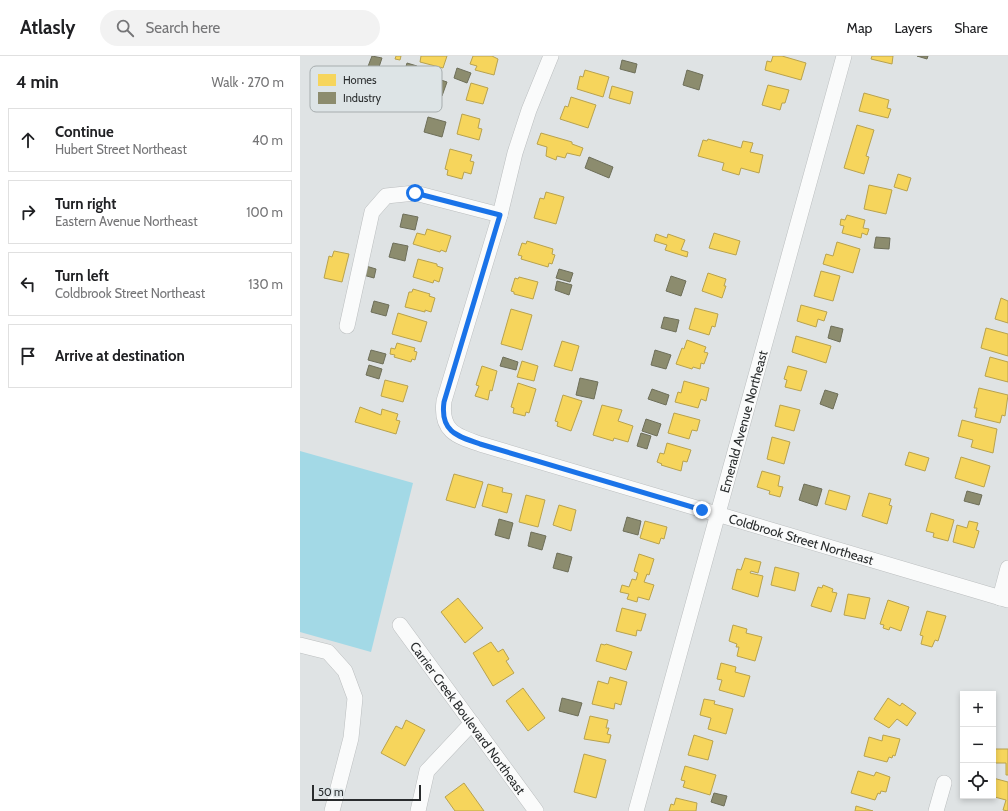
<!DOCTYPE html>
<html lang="en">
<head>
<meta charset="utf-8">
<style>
	:root { --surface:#fff; --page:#f2f2f2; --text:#202124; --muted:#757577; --line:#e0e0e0 }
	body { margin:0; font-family:Cabin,sans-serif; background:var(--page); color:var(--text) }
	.controls { position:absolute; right:12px; bottom:12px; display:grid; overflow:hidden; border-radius:0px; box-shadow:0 2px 6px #0003 }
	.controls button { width:36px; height:36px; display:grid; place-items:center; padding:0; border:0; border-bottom:1px solid var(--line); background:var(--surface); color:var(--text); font:20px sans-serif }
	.scale { position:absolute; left:12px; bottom:10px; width:109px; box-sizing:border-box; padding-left:4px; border:2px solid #292c2d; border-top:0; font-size:11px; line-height:14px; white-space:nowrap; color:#292c2d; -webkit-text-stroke:3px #dde4e6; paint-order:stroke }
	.stop { position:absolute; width:12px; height:12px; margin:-9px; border:3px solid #1a73e8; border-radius:50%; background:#fff }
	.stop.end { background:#1a73e8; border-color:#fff; box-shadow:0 1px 4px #0008 }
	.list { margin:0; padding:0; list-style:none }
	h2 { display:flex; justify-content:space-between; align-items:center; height:52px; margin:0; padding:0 16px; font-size:17px }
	h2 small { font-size:13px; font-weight:400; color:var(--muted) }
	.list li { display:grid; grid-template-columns:26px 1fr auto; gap:12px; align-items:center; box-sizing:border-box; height:64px; margin:0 8px 8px; padding:0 8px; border:1px solid var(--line); border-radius:0px }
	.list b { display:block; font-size:15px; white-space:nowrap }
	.list p { margin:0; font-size:13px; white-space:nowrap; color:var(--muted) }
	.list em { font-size:13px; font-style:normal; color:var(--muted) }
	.icon { flex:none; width:22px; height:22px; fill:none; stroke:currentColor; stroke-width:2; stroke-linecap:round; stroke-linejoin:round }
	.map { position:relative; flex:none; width:708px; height:755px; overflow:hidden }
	header { display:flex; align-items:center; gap:24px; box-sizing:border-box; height:56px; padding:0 20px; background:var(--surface); border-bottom:1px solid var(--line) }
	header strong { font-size:19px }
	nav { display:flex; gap:22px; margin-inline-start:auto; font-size:14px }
	.search { width:280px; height:36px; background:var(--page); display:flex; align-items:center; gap:10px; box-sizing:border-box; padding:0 14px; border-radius:22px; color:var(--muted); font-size:15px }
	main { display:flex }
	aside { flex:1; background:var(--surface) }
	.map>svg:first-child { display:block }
	.green { fill:#a3d9e6 }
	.homes { fill:#f6d55c; stroke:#b8a24e }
	.industry { fill:#8c8c6e; stroke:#6e6f5a }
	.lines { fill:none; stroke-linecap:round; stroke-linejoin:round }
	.minor-casing { stroke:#bbbebf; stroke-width:16 }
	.minor { stroke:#fafbfb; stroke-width:15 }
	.route { stroke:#1a73e8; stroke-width:5 }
	.labels { text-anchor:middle; stroke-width:4; stroke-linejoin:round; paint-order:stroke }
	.street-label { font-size:13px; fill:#292c2d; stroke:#dde4e6 }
	.key { fill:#dde4e6; stroke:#a7adae; stroke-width:1 }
	.key-label { font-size:11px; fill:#292c2d }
</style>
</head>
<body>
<header>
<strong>Atlasly</strong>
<div class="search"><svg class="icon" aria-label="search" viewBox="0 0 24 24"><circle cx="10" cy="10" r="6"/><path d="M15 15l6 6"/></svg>Search here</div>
<nav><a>Map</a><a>Layers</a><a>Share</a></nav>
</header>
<main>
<aside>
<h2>4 min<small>Walk · 270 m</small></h2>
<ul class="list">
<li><svg class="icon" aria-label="ahead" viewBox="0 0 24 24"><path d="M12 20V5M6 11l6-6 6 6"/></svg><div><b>Continue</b><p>Hubert Street Northeast</p></div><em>40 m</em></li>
<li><svg class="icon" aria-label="right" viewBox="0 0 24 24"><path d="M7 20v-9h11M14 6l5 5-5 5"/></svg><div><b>Turn right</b><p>Eastern Avenue Northeast</p></div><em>100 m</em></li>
<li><svg class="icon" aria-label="left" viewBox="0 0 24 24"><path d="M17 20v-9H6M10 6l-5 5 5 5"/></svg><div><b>Turn left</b><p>Coldbrook Street Northeast</p></div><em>130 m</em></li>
<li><svg class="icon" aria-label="arrive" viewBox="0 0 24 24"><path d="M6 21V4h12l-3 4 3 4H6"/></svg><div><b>Arrive at destination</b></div></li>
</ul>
</aside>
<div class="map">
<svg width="708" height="755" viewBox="0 0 708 755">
	<rect width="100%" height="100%" fill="#dfe3e4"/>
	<polygon class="green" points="0,395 113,427 71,596 0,576"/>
	<g class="homes">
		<polygon points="96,0 101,0 100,4 95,3"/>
		<polygon points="121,0 147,0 143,12 120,6"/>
		<polygon points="173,0 192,0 198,3 194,19 175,14 177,10 170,8"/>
		<polygon points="473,0 482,0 506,7 501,24 465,14 467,5 471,6"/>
		<polygon points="572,0 593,0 592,8 571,3"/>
		<polygon points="285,14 309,21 303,41 277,33 280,20 283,21"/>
		<polygon points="171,27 188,32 183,48 166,44"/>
		<polygon points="468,29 489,34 485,47 482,47 480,54 462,49"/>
		<polygon points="312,30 333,36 330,48 309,42"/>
		<polygon points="564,37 589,44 587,52 591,53 588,62 559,55"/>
		<polygon points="271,41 296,49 288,72 260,63 265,50 268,51"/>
		<polygon points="162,58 180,63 178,72 182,73 179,84 157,78"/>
		<polygon points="557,69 574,74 566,100 569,101 564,118 544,112"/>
		<polygon points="241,77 272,86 272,88 283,92 280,100 267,97 265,102 257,100 256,104 246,100 247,91 237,88"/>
		<polygon points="408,83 441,92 443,85 453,87 450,96 463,99 459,117 441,112 439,119 422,114 424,107 398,100 403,84 407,85"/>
		<polygon points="150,93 172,99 170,105 174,106 171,118 164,116 162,123 147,119 148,114 145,113"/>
		<polygon points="598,118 611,122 607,135 594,131"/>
		<polygon points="569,129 592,134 586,158 564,153"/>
		<polygon points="246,136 264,141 256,168 234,162 240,142 244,143"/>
		<polygon points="547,159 565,164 563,172 569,173 567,179 562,177 561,182 542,177 544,170 540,169 541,163 545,164"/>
		<polygon points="127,173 151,180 146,196 141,194 140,196 113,188 117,177 125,179"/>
		<polygon points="414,177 440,185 436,199 409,192"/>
		<polygon points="356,178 367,182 368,178 385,184 381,194 388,196 387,201 365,194 367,189 354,185"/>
		<polygon points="227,185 253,193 252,198 255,199 252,208 249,207 248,211 221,203 222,200 218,199 222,187 226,188"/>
		<polygon points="537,186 560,193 553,217 523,208 526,198 533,200"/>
		<polygon points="34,195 49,198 42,226 24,222 29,200 32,201"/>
		<polygon points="118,203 137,208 137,210 143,212 139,226 134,224 133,227 113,221"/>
		<polygon points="521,215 540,220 533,245 514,240"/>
		<polygon points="408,217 426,223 424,230 426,230 422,242 402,235"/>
		<polygon points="219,221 238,226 233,243 214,238 214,236 211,235 215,222 218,223"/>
		<polygon points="113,233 130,238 129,240 135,242 131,256 125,254 125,256 105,251 109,236 112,236"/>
		<polygon points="701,242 708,245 708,267 695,263"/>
		<polygon points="501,249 527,256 524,265 518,263 516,271 497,265"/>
		<polygon points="395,252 418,258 415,271 412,270 409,279 389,273"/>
		<polygon points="211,253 232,259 222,294 201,288"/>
		<polygon points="98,257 127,266 121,286 92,278"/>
		<polygon points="686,272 708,278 708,300 681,292"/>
		<polygon points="496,280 531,290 526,307 492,296"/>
		<polygon points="387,284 406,291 404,296 408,297 404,308 401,307 400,313 393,311 392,313 376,308 382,292 384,293"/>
		<polygon points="262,285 279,290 272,315 254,310"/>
		<polygon points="97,287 115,292 114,295 117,296 115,304 112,303 111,306 94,301 95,299 90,298 91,292 95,293"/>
		<polygon points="690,301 708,306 708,326 685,320"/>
		<polygon points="222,305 238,310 234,325 217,321"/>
		<polygon points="182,310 197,315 192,335 190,334 188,344 175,340 179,330 176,329"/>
		<polygon points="488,310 507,315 501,335 485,331 487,324 484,323"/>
		<polygon points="85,324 108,330 103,346 81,340"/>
		<polygon points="384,325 409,332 406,345 401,343 398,352 375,346 378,336 381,337"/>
		<polygon points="218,327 236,333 229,357 226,356 225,360 213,357 214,352 211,351"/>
		<polygon points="679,332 708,339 705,360 702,359 700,367 675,361 677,352 674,352"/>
		<polygon points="263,339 282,345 271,375 257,370 258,366 255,365"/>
		<polygon points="302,349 322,354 318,365 333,370 328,386 314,382 313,385 293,379"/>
		<polygon points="480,349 500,354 494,375 475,370"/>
		<polygon points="60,351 81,359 82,353 98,358 96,364 100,365 96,378 55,366"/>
		<polygon points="374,357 400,364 397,375 392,374 389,383 368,377"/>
		<polygon points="662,364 697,373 693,397 671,391 673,384 658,380"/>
		<polygon points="472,381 490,386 484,408 467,403"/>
		<polygon points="367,387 391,394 387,406 383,405 381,415 361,409 362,408 357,406 360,397 364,398"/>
		<polygon points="609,396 629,402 625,415 605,409"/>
		<polygon points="661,401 690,410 684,431 655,422"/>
		<polygon points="462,415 480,420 478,430 483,431 480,441 469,438 470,435 457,431"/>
		<polygon points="154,418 183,426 175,452 146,444"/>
		<polygon points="188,428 203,432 202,436 212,438 207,457 182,450"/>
		<polygon points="529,434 550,440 546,454 525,448"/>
		<polygon points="569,437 591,443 589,449 592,450 587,468 562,460"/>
		<polygon points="226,439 245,444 238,471 219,466"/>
		<polygon points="259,449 276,454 271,475 253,469"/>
		<polygon points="631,457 654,464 648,485 633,481 634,477 626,475"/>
		<polygon points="345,465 367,471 364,483 361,482 359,488 340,482"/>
		<polygon points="669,465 678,467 676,474 679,475 674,492 653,486 657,469 667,472"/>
		<polygon points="339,498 354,503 349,519 347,518 344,526 354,529 349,544 338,541 337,546 327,543 329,538 320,536 322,529 329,531 332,523 336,524 338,517 334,515"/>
		<polygon points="445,502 461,506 458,517 451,515 450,517 463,520 458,541 432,533 437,513 441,514"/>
		<polygon points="475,511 499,517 495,535 471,529"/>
		<polygon points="523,529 533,533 532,536 537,537 531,556 511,550 518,531 522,532"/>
		<polygon points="548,538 570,542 565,563 544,559"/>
		<polygon points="158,542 183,572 165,587 141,556"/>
		<polygon points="588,544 609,551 601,575 590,571 589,574 583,572 584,569 580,568"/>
		<polygon points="322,552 346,558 341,575 337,574 336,580 316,575"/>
		<polygon points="627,555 646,560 638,585 635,584 632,591 621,588 623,580 620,579"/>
		<polygon points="433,569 447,573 446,577 462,581 455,605 437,600 439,591 436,591 437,588 429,585"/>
		<polygon points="191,586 198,596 203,593 209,603 206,605 214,617 193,630 173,597"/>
		<polygon points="301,588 305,589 306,588 332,596 326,614 296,605"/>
		<polygon points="421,607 436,611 435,616 450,620 444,641 419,634 422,624 417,623"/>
		<polygon points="310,621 327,626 321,649 315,647 314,653 292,648 298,625 308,628"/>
		<polygon points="223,632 245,662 228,675 206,645"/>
		<polygon points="588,642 600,650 602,647 616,657 607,670 597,663 589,672 574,663"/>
		<polygon points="404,643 415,645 414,648 433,653 426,678 408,673 411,662 400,659"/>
		<polygon points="290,660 308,664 306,672 309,672 307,678 311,679 309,687 284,683"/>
		<polygon points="106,664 125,674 105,710 81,697 96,670 102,673"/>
		<polygon points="394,679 413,685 408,704 388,699"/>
		<polygon points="583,679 600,683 595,700 593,699 592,702 589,701 587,706 564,700 569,681 582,685"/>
		<polygon points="693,693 708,693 708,719 706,719 706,707 694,707"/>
		<polygon points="284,698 306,704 296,742 274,736"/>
		<polygon points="385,710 416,719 410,739 383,731 385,725 381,724"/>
		<polygon points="558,715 574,720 576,716 590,721 586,736 581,735 580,738 578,737 575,744 551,737"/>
		<polygon points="693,722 708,726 708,755 703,754 706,744 691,740 693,740"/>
		<polygon points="164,727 184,755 155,755 145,741"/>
		<polygon points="376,742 397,747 396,755 369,755 371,748 374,749"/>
		<polygon points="556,750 573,755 555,755"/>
	</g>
	<g class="industry">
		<polygon points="72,0 82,2 77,17 67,13"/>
		<polygon points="617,0 628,0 627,3"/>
		<polygon points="322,4 337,8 335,17 320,13"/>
		<polygon points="107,7 117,10 113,24 103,21"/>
		<polygon points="157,12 171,17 167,27 154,22"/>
		<polygon points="387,14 403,19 399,34 383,29"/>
		<polygon points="132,21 147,26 142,40 127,35"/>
		<polygon points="128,61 146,66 142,81 124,76"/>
		<polygon points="289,101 313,111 309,122 285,112"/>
		<polygon points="103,158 118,161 115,174 100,171"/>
		<polygon points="576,181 590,182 589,193 574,192"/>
		<polygon points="93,187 108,190 105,205 89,201"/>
		<polygon points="66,210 76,213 74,222 63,219"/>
		<polygon points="259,213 273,217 270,226 256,222"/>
		<polygon points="371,220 386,225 381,240 366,235"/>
		<polygon points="257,225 272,229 269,239 255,234"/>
		<polygon points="74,245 89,249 86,260 71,256"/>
		<polygon points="364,261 379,264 376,276 361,272"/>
		<polygon points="531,270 543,273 540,286 528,282"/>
		<polygon points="71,294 86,298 83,308 68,304"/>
		<polygon points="355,294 371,299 366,313 351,309"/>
		<polygon points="203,301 218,306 216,314 200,310"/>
		<polygon points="69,309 82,313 79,323 66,319"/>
		<polygon points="280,322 298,326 294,343 276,339"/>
		<polygon points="352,333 369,339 366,349 348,343"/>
		<polygon points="525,334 538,338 533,353 520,348"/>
		<polygon points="346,363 361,368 357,380 342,375"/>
		<polygon points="341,377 351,380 347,393 337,390"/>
		<polygon points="504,428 522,433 517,450 499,444"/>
		<polygon points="667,435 682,439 679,449 664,445"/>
		<polygon points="327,461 341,465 338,479 323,475"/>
		<polygon points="199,463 213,467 209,483 195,479"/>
		<polygon points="231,476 246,480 242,494 228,490"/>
		<polygon points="257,497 272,501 268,516 253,512"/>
		<polygon points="262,642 282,647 278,660 259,655"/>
		<polygon points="414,737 427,740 424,750 411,746"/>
	</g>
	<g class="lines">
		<g class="minor-casing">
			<g id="minor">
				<path id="s1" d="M251,0l-22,54 -14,43 -15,62 -56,186c-4,30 12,35 36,43l528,156"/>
				<polyline points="47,270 72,156 86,140 115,137 200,159"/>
				<polyline points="700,542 708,512"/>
				<path id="s2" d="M100,569l136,186"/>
				<polyline points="0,589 28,596 45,615 55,642 51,682 32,755"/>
				<polyline points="118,755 127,715 172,667"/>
				<path id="s3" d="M336,755l208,-755"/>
				<polyline points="636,755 644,727"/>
			</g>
		</g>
		<use href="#minor" class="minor"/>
	</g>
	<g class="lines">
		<path class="route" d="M115,137l85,22 -56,187c-4,29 12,34 36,42l222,66"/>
	</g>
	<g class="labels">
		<g class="street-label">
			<text dy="5" stroke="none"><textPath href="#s3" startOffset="404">Emerald Avenue Northeast</textPath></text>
			<text dy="5" stroke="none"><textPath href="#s1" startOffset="760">Coldbrook Street Northeast</textPath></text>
			<text dy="5" stroke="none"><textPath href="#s2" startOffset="115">Carrier Creek Boulevard Northeast</textPath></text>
		</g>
	</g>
	<rect x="10" y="10" width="132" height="46" rx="6" class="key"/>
	<rect x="18" y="18" width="18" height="12" fill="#f6d55c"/>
	<rect x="18" y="36" width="18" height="12" fill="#8c8c6e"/>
	<g class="key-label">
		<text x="43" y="28">Homes</text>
		<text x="43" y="46">Industry</text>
	</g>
</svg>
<div class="controls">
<button>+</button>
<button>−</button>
<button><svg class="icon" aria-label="locate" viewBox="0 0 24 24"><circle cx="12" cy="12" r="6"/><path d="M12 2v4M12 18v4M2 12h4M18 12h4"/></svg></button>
</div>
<div class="scale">50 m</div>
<div class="stop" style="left:115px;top:137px"></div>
<div class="stop end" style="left:402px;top:454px"></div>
</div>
</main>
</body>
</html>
